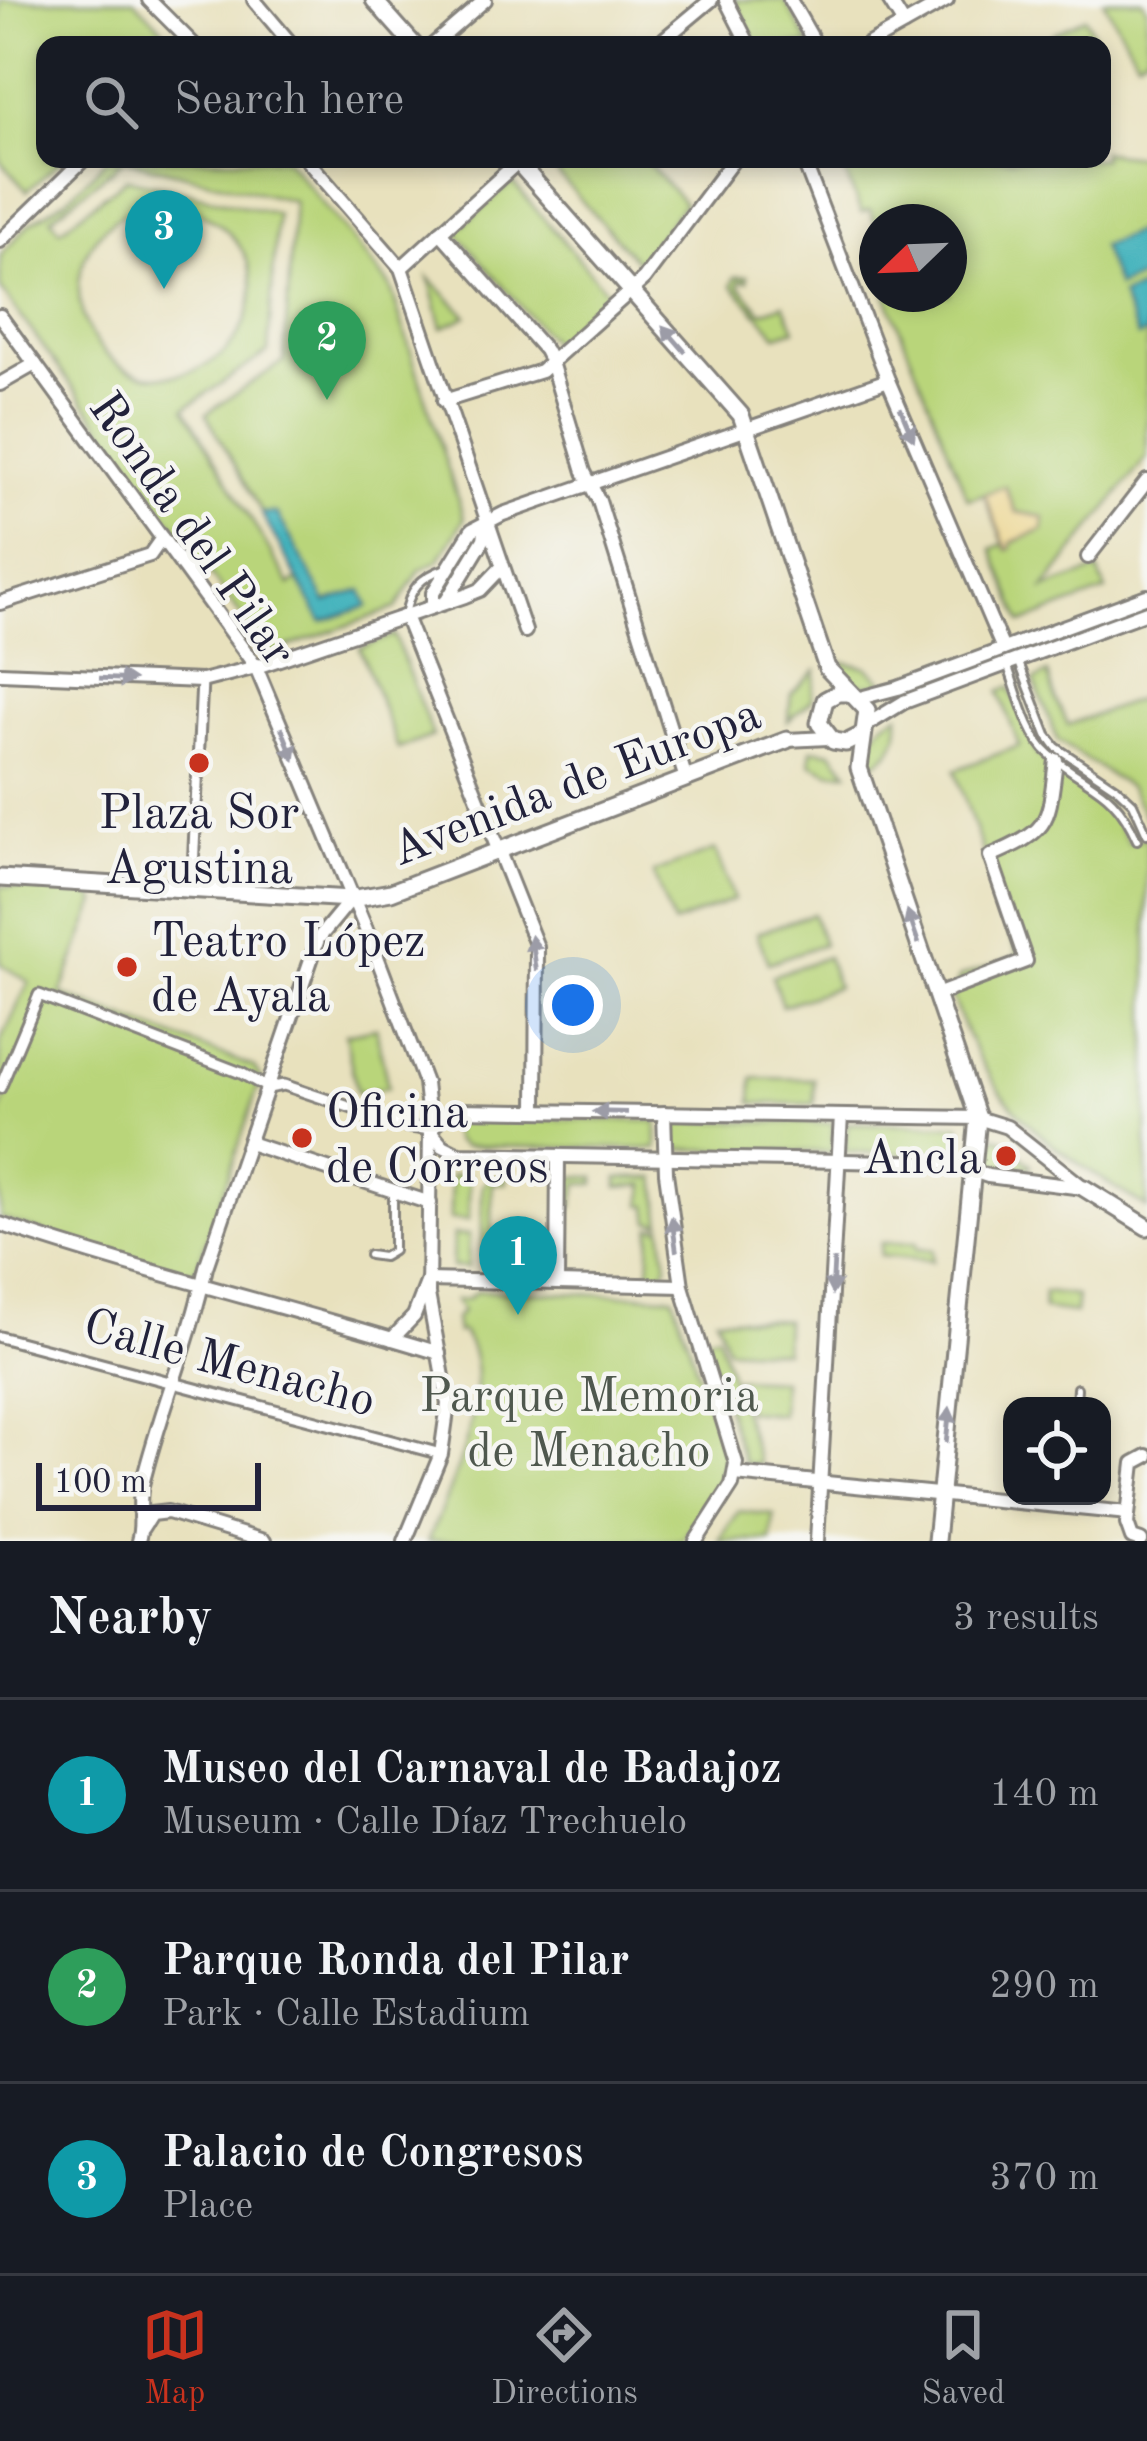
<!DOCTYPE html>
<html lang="en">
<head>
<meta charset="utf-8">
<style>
	:root { --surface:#171b24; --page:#20242c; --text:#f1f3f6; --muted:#9ea1a6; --line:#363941; --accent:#c8321e }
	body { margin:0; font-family:"Old Standard TT",serif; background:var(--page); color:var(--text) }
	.controls { position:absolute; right:36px; bottom:36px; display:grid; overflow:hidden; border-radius:24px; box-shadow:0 6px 18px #0003 }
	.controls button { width:108px; height:108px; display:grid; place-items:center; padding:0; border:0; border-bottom:3px solid var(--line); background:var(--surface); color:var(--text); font:60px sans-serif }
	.compass { position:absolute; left:859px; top:204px; width:108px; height:108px; border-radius:50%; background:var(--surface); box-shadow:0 6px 18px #0003; rotate:247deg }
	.scale { position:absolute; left:36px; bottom:30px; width:225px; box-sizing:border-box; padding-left:12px; border:6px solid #22223b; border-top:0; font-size:33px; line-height:42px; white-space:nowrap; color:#22223b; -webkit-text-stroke:9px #f6f6f2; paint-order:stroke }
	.you { position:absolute; left:573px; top:1005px; width:42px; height:42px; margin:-30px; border:9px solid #fff; border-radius:50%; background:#1a73e8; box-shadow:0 0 0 18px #1a73e833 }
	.badge { display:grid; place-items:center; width:78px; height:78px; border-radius:50%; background:var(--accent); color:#fff; font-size:39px; font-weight:700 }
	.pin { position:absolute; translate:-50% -99px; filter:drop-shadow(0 3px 6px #0008) }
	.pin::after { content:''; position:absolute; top:63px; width:42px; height:36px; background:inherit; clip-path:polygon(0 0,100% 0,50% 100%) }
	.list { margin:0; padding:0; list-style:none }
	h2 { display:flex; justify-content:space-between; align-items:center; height:156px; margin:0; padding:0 48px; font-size:51px }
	h2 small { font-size:39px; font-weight:400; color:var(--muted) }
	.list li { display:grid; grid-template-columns:78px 1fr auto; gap:36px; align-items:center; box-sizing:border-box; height:192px; padding:0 48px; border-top:3px solid var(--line) }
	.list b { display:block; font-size:45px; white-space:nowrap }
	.list p { margin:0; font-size:39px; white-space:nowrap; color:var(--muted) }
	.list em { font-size:39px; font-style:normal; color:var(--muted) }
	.icon { flex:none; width:66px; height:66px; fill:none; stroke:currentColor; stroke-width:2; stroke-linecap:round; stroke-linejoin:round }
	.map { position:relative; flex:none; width:1147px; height:1541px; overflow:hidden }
	.search { position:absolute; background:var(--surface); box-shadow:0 6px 18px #0003; left:36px; right:36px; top:36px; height:132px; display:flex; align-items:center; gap:30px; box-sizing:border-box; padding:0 42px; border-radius:24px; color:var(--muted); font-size:45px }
	.sheet { height:732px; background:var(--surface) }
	nav { display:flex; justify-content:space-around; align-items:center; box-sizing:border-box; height:168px; border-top:3px solid var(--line); background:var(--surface); font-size:33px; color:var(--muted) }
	nav a { display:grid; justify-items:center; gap:6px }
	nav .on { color:var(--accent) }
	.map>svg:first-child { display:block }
	.green { fill:#b9d57a; stroke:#6e7c5a; stroke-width:3; fill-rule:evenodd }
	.sand { fill:#eeda9e; stroke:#887e6c; stroke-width:3 }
	.water { fill:#43b2bc; stroke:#326a7c; stroke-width:3 }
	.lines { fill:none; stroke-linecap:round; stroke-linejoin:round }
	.service-casing { stroke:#85827c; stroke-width:12 }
	.pedestrian-casing { stroke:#85827c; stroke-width:15 }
	.minor-casing { stroke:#85827c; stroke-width:18 }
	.tertiary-casing { stroke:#85827c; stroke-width:21 }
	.service { stroke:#fff; stroke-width:6 }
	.pedestrian { stroke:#fff; stroke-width:9 }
	.minor { stroke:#fff; stroke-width:12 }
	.tertiary { stroke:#fff; stroke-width:15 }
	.oneway { fill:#9c9ca7 }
	.poi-dot { fill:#c8321e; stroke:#f6f6f2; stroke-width:4.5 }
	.labels { text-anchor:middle; stroke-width:9; stroke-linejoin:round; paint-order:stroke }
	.street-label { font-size:48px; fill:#22223b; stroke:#f6f6f2 }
	.poi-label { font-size:48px; fill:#22223b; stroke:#f6f6f2; text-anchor:start }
	.park-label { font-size:48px; fill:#4f584e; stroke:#f6f6f2 }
</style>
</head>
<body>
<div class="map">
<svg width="1147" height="1541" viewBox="0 0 1147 1541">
	<rect width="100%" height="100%" fill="#f6f6f2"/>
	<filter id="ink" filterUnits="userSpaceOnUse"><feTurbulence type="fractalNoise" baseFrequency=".00833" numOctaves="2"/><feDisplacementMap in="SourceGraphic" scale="24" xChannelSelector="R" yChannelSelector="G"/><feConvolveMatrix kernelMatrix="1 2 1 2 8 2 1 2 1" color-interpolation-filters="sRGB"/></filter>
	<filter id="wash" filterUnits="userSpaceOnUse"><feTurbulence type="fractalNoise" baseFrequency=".004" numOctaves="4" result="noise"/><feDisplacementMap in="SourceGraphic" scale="48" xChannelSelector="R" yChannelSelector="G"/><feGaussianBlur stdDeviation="2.7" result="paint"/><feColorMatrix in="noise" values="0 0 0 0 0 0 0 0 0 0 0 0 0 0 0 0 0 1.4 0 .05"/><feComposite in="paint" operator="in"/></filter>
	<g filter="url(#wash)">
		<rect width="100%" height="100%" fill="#e8e1bd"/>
		<g class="green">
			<polygon points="0,0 134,0 163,29 163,45 45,45 45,159 63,159 27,191 0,161"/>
			<polygon points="734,0 784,0 810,45 756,45"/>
			<polygon points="1103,0 1142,0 1147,8 1147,53 1137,59"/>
			<polygon points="1085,17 1099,45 1047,45 1043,39"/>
			<polygon points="1102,152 1147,157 1147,457 1044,589 1098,570 1106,591 1022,623 992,549 1004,544 984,494 968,499 886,294 949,294 949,222 877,222 877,227 870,210 861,213 840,159 1102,159"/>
			<path d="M107,159h179l104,127 74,233 -25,41 -19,10 -24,38 -127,46 -269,-366v-32l28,-31 39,-26zM124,160l170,41 -10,160 -78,53 93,165 -9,6 -105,-177 83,-56 9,-138 -150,-36 -67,52 -9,-12zM152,203c70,-1 127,62 87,130 -11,19 -29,33 -50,39 -111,34 -162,-137 -37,-169z"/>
			<polygon points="544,159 644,159 684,203 639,264"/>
			<polygon points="512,182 612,297 555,346 456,232"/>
			<polygon points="748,276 748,281 740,281 739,285 762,312 784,304 795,329 777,335 732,285 735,277"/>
			<polygon points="429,278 467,316 442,328"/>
			<polygon points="394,635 433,736 398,749 360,648"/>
			<polygon points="837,661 867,667 886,684 856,685 841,671"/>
			<polygon points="816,670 812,700 788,721 791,694"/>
			<polygon points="1048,673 1055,699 1068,725 1147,696 1147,820 1130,788 1058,741 1034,681"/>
			<path d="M1010,687l27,67 69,50 23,39 18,-7v372c-102,-65 -153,-94 -196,-213l9,-18 58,-21 -63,-186 64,-24 -20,-55z"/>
			<path d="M899,714c1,24 -5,41 -29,51 -3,-25 7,-41 29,-51z"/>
			<polygon points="812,749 832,752 848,772 830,772 810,763"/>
			<polygon points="715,850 734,900 673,924 653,873"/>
			<polygon points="0,886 88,890 96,902 61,994 254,1067 261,1079 197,1269 177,1279 0,1218 0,1112 12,1084 0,1077 0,1043 29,982 0,964"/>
			<polygon points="813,914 823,944 768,963 757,933"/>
			<polygon points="827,957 837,987 782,1006 772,976"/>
			<polygon points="376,1028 388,1087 357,1093 345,1034"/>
			<polygon points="753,1078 814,1079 814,1104 752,1103"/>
			<polygon points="464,1118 657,1121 657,1149 463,1146 455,1141 452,1132 455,1123"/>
			<polygon points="672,1121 833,1123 833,1152 672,1149"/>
			<polygon points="847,1123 960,1125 959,1155 846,1152"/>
			<polygon points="995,1136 1005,1140 1031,1165 1029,1168 992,1165 991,1138"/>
			<polygon points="451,1175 469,1175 469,1220 450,1219"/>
			<polygon points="491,1176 506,1177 506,1183 492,1183 492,1246 490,1252 482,1252 482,1186"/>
			<polygon points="565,1177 595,1177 595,1184 578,1184 573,1207 569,1208 569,1275 564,1275"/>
			<polygon points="618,1178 656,1178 662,1223 650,1221 648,1206 642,1205 645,1185 618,1187"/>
			<polygon points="651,1227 662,1227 667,1266 658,1277 649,1276"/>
			<polygon points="453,1235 469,1235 468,1268 452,1267"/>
			<polygon points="881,1243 916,1243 916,1249 933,1250 932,1261 880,1256"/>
			<path d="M477,1291l196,5 53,162 -9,31 -35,52h-254c21,-48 73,-161 34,-209l-5,1 -2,-14 7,-8 -7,-11 12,-1z"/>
			<polygon points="1044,1292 1077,1296 1075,1313 1043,1309"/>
			<polygon points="716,1317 785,1320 784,1351 727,1348"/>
			<polygon points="717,1334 737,1394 723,1398 704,1338"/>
			<polygon points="736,1378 782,1380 781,1414 747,1411"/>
			<polygon points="737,1396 760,1465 744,1463 724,1401"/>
			<polygon points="739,1511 774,1515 771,1541 719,1541"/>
		</g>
		<polygon class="sand" points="1005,486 1016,512 1044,517 1043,530 1011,543 1012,548 1007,550 984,494"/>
		<g class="water">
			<polygon points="1142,229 1147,241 1147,275 1117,287 1101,246"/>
			<polygon points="1147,286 1147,333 1138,337 1121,296"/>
			<polygon points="261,513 277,513 326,602 362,590 368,606 322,622"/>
		</g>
	</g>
	<g filter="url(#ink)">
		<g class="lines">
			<g class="service-casing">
				<g id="service">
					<path d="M405,616c4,-27 15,-39 41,-48"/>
					<polyline points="1018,660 1047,735 1056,747 1117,788 1133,803 1147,834"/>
					<path d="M1008,667c10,26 19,68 41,87 40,35 64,31 88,86"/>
					<polyline points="369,1255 383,1257 393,1251 393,1192"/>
					<polyline points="1076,1406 1077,1388"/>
				</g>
			</g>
			<g class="pedestrian-casing">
				<g id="pedestrian">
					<polyline points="192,890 202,681"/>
					<polyline points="0,1088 39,995 241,1073 268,1088 284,1085 405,1126 430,1130"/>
					<polyline points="0,1337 441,1454"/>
				</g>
			</g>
			<g class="minor-casing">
				<g id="minor">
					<polyline points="149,0 194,45"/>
					<polyline points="254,0 292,45"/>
					<polyline points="726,0 749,45"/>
					<polyline points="790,0 816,45"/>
					<polyline points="889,0 904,24"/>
					<polyline points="433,45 485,0"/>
					<polyline points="657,45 711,0"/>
					<polyline points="867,45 947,0"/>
					<polyline points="306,159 401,268 525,631"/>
					<polyline points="803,159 888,380 1003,649"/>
					<polyline points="440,232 545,350 551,362 584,472 599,501 686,779"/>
					<polyline points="0,241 84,159"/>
					<polyline points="401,268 521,159"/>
					<polyline points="0,316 256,667 371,941 425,1083 430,1130 428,1294 448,1404 441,1454 405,1541"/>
					<polyline points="0,384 35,364"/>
					<polyline points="444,401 541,371 551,362 644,279 734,159"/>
					<polyline points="1088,557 1147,481"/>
					<polyline points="446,602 484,539 486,526"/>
					<polyline points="0,603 150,555 162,538"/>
					<polyline points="433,606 433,593 472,530 503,514 888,380"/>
					<polyline points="405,616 537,947 536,1111"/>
					<polyline points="0,673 202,681 256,667 465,596 480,590 502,567"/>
					<polyline points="860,698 898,688 1147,596"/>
					<polyline points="868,724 904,702 1147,612"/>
					<polyline points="787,740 828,738"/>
					<path d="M936,995l90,-34 -36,-105c63,-27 58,-34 66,-96"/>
					<polyline points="664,1113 666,1173 682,1286 736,1463 732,1485 696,1541"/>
					<polyline points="430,1130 441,1117 457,1110 978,1118 1007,1127 1084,1188"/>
					<polyline points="431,1132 443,1146 459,1154 949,1163 988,1176 1083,1188"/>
					<polyline points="249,1143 430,1203"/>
					<path d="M0,1224c145,49 293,84 439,129"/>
					<polyline points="557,1283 558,1156"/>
					<polyline points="392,1339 414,1316 428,1280 682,1286"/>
					<polyline points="735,1474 1128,1513"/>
					<polyline points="142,1528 151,1514 168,1512 264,1541"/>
					<path d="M138,1541c6,-19 -1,-37 4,-56 18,-74 48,-143 64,-218l112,-328 33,-40"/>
					<polyline points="817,1541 841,1116"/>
					<polyline points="1141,1541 1132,1538 1127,1524 1134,1463 1147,1456"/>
				</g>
			</g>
			<g class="tertiary-casing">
				<g id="tertiary">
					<polyline points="374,0 414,45"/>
					<polyline points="515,159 741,415 827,668 867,710 859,768 978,1118 936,1541"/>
					<polyline points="849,693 838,693 825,700 819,723 833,741 846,743 862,735"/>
					<polyline points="0,878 351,899 391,892 787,740"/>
					<polyline points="1084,1188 1147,1227"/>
				</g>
			</g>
			<use href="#service" class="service"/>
			<use href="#pedestrian" class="pedestrian"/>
			<use href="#minor" class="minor"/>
			<use href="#tertiary" class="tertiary"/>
		</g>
		<defs><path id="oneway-solid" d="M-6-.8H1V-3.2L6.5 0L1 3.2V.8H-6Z" transform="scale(3)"/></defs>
		<g class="oneway">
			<use href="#oneway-solid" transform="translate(674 339) rotate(-131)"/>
			<use href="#oneway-solid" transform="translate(907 424) rotate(67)"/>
			<use href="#oneway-solid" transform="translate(117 679) rotate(3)"/>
			<use href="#oneway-solid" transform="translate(288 744) rotate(68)"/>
			<use href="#oneway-solid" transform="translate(913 927) rotate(-109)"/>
			<use href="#oneway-solid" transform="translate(534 953) rotate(-98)"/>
			<use href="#oneway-solid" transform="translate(610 1112) rotate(-179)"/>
			<use href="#oneway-solid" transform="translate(674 1234) rotate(-98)"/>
			<use href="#oneway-solid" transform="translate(833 1277) rotate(93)"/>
			<use href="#oneway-solid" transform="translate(948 1425) rotate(-84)"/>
		</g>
	</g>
	<g class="poi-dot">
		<circle cx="199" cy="763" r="12"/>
		<circle cx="127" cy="967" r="12"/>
		<circle cx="302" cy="1138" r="12"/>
		<circle cx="1006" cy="1156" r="12"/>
	</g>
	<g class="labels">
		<g class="street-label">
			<text transform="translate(194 528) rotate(55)" y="17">Ronda del Pilar</text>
			<text transform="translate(575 780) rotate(-21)" y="17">Avenida de Europa</text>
			<text transform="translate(230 1361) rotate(15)" y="17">Calle Menacho</text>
		</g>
		<g class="poi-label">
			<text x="199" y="828" text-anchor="middle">Plaza Sor<tspan x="199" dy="55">Agustina</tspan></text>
			<text x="151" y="956">Teatro López<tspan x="151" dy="55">de Ayala</tspan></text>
			<text x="326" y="1127">Oficina<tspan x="326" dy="55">de Correos</tspan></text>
			<text x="982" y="1173" text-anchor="end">Ancla</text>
		</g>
		<g class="park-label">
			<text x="589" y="1411">Parque Memoria<tspan x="589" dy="55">de Menacho</tspan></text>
		</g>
	</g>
</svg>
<div class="controls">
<button><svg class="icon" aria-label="locate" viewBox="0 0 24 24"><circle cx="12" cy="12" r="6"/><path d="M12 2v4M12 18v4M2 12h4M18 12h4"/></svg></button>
</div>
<svg class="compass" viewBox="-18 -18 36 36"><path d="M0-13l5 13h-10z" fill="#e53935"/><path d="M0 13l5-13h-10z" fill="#9ea1a6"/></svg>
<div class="scale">100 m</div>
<div class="you"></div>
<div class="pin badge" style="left:518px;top:1315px;background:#0f9aa8">1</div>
<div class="pin badge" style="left:327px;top:400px;background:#2e9e5b">2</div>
<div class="pin badge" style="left:164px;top:289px;background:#0f9aa8">3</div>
<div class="search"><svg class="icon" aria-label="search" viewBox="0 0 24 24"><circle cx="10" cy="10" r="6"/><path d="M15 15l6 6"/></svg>Search here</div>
</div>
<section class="sheet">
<h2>Nearby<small>3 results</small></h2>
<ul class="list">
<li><span class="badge" style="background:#0f9aa8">1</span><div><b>Museo del Carnaval de Badajoz</b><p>Museum · Calle Díaz Trechuelo</p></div><em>140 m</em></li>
<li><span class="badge" style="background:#2e9e5b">2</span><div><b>Parque Ronda del Pilar</b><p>Park · Calle Estadium</p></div><em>290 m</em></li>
<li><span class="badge" style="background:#0f9aa8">3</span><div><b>Palacio de Congresos</b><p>Place</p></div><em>370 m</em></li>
</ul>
</section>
<nav>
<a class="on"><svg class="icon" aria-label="map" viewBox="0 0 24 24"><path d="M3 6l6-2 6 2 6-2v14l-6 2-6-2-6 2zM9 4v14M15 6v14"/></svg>Map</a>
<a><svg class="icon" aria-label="directions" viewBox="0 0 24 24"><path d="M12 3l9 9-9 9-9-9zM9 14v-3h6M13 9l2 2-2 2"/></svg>Directions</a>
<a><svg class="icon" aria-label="saved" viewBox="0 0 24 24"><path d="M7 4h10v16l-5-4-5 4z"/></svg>Saved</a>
</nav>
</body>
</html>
